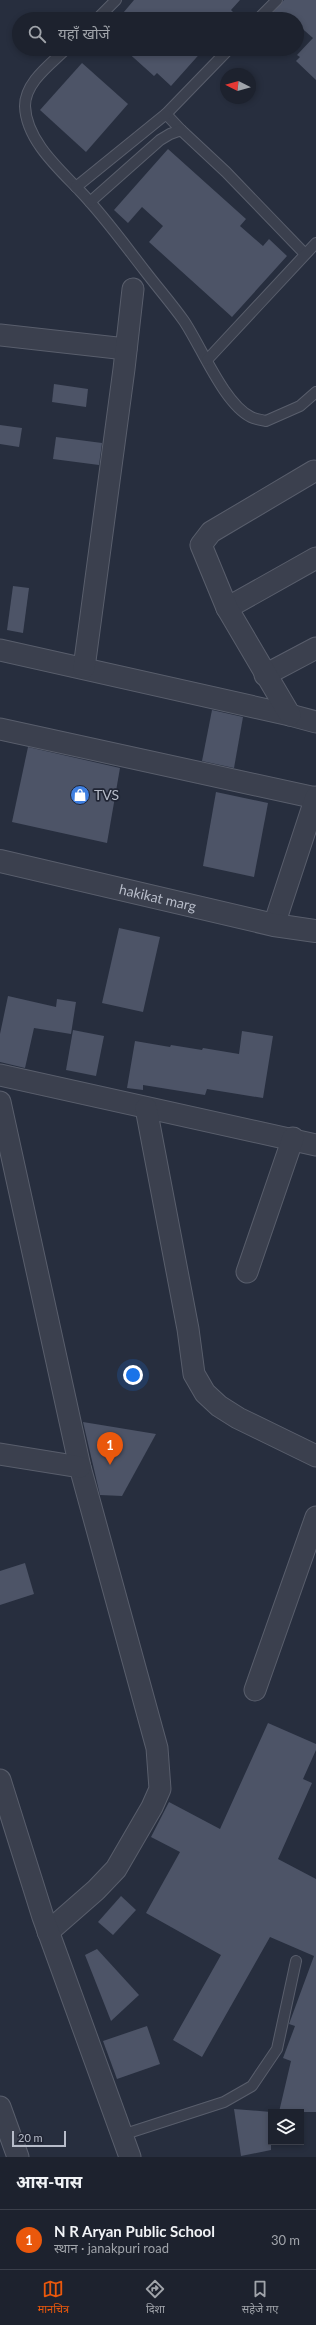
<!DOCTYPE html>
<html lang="hi">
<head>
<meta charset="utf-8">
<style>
	:root { --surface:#1d222e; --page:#2a2f3a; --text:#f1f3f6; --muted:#a0a4aa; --line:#3b3f4a; --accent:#ea580c }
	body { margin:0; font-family:Lato,"Noto Sans Devanagari",sans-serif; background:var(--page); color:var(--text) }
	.controls { position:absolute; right:12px; bottom:12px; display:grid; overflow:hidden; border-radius:0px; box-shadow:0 2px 6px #0003 }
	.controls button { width:36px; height:36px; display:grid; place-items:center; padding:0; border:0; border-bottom:1px solid var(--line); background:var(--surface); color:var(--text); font:20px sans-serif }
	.compass { position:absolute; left:220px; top:68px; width:36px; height:36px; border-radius:50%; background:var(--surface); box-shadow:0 2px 6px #0003; rotate:276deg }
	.scale { position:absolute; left:12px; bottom:10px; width:54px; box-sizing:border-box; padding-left:4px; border:2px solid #b7bcc9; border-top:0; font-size:11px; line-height:14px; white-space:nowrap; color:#b7bcc9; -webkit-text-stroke:3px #202534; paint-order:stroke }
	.you { position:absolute; left:133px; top:1375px; width:14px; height:14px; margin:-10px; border:3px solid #fff; border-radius:50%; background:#1a73e8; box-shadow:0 0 0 6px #1a73e833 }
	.badge { display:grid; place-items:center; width:26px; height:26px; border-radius:50%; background:var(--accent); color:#fff; font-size:13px; font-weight:700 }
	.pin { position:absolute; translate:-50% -33px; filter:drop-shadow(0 1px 2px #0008) }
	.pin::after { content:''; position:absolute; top:21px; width:14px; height:12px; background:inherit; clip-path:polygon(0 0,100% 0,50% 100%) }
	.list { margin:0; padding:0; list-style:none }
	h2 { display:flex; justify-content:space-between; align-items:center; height:52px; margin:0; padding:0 16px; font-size:17px }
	h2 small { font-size:13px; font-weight:400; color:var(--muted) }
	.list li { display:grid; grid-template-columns:26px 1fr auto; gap:12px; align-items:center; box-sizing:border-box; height:60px; padding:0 16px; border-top:1px solid var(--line) }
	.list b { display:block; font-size:15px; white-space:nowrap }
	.list p { margin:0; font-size:13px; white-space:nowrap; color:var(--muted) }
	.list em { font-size:13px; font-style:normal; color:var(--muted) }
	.icon { flex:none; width:22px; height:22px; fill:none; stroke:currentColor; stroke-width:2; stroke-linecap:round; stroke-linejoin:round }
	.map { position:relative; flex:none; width:316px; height:2157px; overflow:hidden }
	.search { position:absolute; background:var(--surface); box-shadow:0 2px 6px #0003; left:12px; right:12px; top:12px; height:44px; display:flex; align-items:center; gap:10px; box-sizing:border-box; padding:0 14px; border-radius:22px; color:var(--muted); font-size:15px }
	.sheet { height:112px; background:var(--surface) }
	nav { display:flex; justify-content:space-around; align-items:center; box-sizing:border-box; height:56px; border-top:1px solid var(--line); background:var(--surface); font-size:11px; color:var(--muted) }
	nav a { display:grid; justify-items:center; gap:2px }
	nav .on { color:var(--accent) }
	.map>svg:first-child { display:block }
	.building { fill:#4d5467 }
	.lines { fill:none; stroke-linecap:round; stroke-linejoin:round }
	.service-casing { stroke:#595e6c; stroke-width:12 }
	.minor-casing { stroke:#595e6c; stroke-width:23 }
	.tertiary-casing { stroke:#595e6c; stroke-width:24 }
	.service { stroke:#3b404e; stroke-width:10 }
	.minor { stroke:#3b404e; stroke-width:21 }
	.tertiary { stroke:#3b404e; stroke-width:22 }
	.labels { text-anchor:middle; stroke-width:3.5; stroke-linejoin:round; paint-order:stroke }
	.poi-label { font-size:14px; fill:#b7bcc9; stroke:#202534; text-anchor:start }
	.street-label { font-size:14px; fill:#b7bcc9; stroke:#202534 }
</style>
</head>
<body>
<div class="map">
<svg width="316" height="2157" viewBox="0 0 316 2157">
	<rect width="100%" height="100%" fill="#272e3e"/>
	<g class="building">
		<polygon points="134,0 240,0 231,10 240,19 118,19"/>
		<polygon points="284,0 316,0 316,80 296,61 300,57 297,55 313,38 297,24 297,19 267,19"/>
		<polygon points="124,49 204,49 171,86 157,73 154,76"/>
		<polygon points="82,63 128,104 86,152 40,110"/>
		<polygon points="168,149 246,219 240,226 263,246 269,239 287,256 232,317 149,242 163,226 142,207 128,223 114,210"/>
		<polygon points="54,384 88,389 86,407 52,402"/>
		<polygon points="0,425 22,428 19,447 0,444"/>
		<polygon points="56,437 102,443 99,465 53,459"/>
		<polygon points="13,586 29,588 23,633 7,630"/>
		<polygon points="212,710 243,717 234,768 202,761"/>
		<polygon points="28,747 120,768 107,843 12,822"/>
		<polygon points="216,792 268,803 254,877 203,866"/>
		<polygon points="119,928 160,937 143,1012 102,1003"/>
		<polygon points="8,996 56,1007 57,999 76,1002 71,1034 34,1028 25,1068 0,1062 0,1034"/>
		<polygon points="73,1030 104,1036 96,1076 66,1070"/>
		<polygon points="242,1031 273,1036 263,1098 207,1089 205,1095 143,1085 143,1090 127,1088 135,1041 170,1047 171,1045 202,1050 203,1048 239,1054"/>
		<polygon points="83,1422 156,1434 122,1496 100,1495"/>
		<polygon points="25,1563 34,1594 0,1605 0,1571"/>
		<polygon points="268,1723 316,1744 316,1750 303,1779 312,1783 278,1859 316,1879 316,2112 279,2112 291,2061 283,2058 295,2026 289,2024 314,1956 270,1937 202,2057 173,2040 221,1955 146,1913 180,1852 151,1837 169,1802 220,1829"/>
		<polygon points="121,1896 136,1910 113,1935 98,1922"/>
		<polygon points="97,1949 139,1995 111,2021 85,1955"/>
		<polygon points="147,2026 160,2064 117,2079 103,2041"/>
		<polygon points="234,2109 271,2112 271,2150 241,2156"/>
	</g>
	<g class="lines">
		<g class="service-casing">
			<g id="service">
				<polyline points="97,19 116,0"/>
				<polyline points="258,19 277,0"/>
				<path d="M66,49c-15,15 -41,33 -41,57 1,34 34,63 55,85 24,25 44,53 65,80 13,17 27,33 39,50 17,25 40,83 67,96 4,2 10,3 15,4l34,-15 16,-14"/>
				<polyline points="181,130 166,114 229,49"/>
				<polyline points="76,187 166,114"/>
				<polyline points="90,202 160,140 170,134 181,130 226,172 305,254"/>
				<polyline points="207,360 316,243"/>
				<polyline points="122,2135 224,2102 252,2086 277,2049 296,1961"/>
			</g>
		</g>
		<g class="minor-casing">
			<g id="minor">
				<polyline points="0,335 126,349"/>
				<polyline points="227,608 316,558"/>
				<polyline points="0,650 290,715 316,722"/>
				<polyline points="84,668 124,369 133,289"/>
				<polyline points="265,675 316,648"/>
				<polyline points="290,715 227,608 201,545 211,532 314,471"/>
				<polyline points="0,729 316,798"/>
				<polyline points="274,925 316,797"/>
				<polyline points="0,1075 316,1145"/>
				<polyline points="0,1102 80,1467 157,1748 160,1789 152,1807 116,1869 96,1890 48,1932"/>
				<polyline points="146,1108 188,1329 194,1374 205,1393 219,1406 238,1418 316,1456"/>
				<polyline points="247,1272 293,1138"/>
				<polyline points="0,1454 80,1467"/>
				<polyline points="255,1690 316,1517"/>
				<polyline points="0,1780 43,1917 130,2157"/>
				<polyline points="0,2107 18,2157"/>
			</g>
		</g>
		<g class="tertiary-casing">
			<g id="tertiary">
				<path id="s1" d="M0,861l274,64 42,6"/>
			</g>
		</g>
		<use href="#service" class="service"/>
		<use href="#minor" class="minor"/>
		<use href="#tertiary" class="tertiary"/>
	</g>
	<defs>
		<g id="shop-disc" transform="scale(1)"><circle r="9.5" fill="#3f7fe0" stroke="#202534"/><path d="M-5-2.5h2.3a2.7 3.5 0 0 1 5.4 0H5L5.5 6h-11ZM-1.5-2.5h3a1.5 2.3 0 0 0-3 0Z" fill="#fff"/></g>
	</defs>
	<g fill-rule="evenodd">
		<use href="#shop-disc" x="80" y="795"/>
	</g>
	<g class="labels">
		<g class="poi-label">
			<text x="94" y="800">TVS</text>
		</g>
		<g class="street-label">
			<text dy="5" stroke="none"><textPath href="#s1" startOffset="162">hakikat marg</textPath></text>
		</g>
	</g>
</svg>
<div class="controls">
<button><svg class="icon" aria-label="layers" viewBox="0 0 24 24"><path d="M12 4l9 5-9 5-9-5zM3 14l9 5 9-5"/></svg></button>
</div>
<svg class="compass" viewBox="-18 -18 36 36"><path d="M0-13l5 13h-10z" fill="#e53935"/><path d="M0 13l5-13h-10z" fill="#a0a4aa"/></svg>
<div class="scale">20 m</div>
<div class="you"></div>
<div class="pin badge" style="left:110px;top:1465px">1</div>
<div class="search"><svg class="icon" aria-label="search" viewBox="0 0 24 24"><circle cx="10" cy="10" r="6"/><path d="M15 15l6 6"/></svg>यहाँ खोजें</div>
</div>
<section class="sheet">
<h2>आस-पास<small></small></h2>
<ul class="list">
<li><span class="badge">1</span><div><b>N R Aryan Public School</b><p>स्थान · janakpuri road</p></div><em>30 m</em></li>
</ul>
</section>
<nav>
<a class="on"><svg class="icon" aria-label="map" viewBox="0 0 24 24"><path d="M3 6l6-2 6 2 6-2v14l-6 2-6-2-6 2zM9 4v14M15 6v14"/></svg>मानचित्र</a>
<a><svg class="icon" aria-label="directions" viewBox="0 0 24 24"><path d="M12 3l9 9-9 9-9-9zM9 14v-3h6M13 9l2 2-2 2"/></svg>दिशा</a>
<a><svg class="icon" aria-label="saved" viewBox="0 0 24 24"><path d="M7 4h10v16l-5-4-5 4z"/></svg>सहेजे गए</a>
</nav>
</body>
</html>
